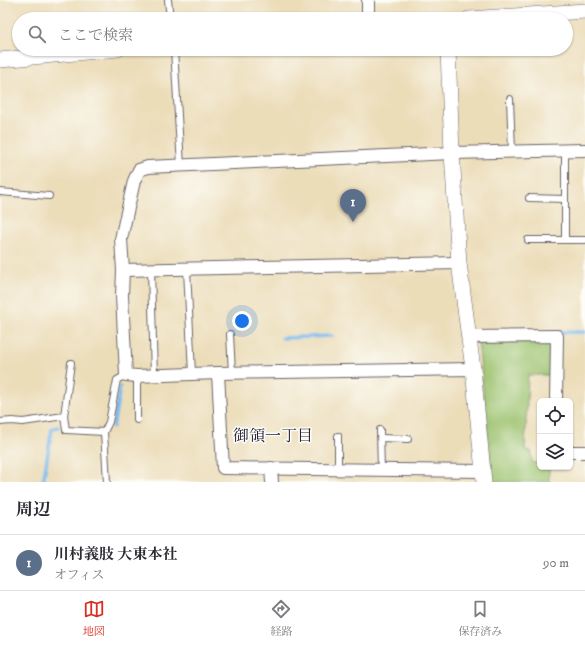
<!DOCTYPE html>
<html lang="ja">
<head>
<meta charset="utf-8">
<style>
	:root { --surface:#fff; --page:#f2f2f3; --text:#2b2b33; --muted:#7c7c81; --line:#e1e1e2; --accent:#d93025 }
	body { margin:0; font-family:"IM FELL DW Pica","Noto Serif JP",serif; background:var(--page); color:var(--text) }
	.controls { position:absolute; right:12px; bottom:12px; display:grid; overflow:hidden; border-radius:6px; box-shadow:0 1px 3px #0004 }
	.controls button { width:36px; height:36px; display:grid; place-items:center; padding:0; border:0; border-bottom:1px solid var(--line); background:var(--surface); color:var(--text); font:20px sans-serif }
	.you { position:absolute; left:242px; top:321px; width:14px; height:14px; margin:-10px; border:3px solid #fff; border-radius:50%; background:#1a73e8; box-shadow:0 0 0 6px #1a73e833 }
	.badge { display:grid; place-items:center; width:26px; height:26px; border-radius:50%; background:var(--accent); color:#fff; font-size:13px; font-weight:700 }
	.pin { position:absolute; translate:-50% -33px; filter:drop-shadow(0 1px 2px #0008) }
	.pin::after { content:''; position:absolute; top:21px; width:14px; height:12px; background:inherit; clip-path:polygon(0 0,100% 0,50% 100%) }
	.list { margin:0; padding:0; list-style:none }
	h2 { display:flex; justify-content:space-between; align-items:center; height:52px; margin:0; padding:0 16px; font-size:17px }
	h2 small { font-size:13px; font-weight:400; color:var(--muted) }
	.list li { display:grid; grid-template-columns:26px 1fr auto; gap:12px; align-items:center; box-sizing:border-box; height:56px; padding:0 16px; border-top:1px solid var(--line) }
	.list b { display:block; font-size:15px; white-space:nowrap }
	.list p { margin:0; font-size:13px; white-space:nowrap; color:var(--muted) }
	.list em { font-size:13px; font-style:normal; color:var(--muted) }
	.icon { flex:none; width:22px; height:22px; fill:none; stroke:currentColor; stroke-width:2; stroke-linecap:round; stroke-linejoin:round }
	.map { position:relative; flex:none; width:585px; height:482px; overflow:hidden }
	.search { position:absolute; background:var(--surface); box-shadow:0 1px 3px #0004; left:12px; right:12px; top:12px; height:44px; display:flex; align-items:center; gap:10px; box-sizing:border-box; padding:0 14px; border-radius:22px; color:var(--muted); font-size:15px }
	.sheet { height:108px; background:var(--surface) }
	nav { display:flex; justify-content:space-around; align-items:center; box-sizing:border-box; height:56px; border-top:1px solid var(--line); background:var(--surface); font-size:11px; color:var(--muted) }
	nav a { display:grid; justify-items:center; gap:2px }
	nav .on { color:var(--accent) }
	.map>svg:first-child { display:block }
	.green { fill:#9cc26e; stroke:#5f7254 }
	.lines { fill:none; stroke-linecap:round; stroke-linejoin:round }
	.stream { stroke:#7bbbef; stroke-width:3.5 }
	.service-casing { stroke:#696367; stroke-width:8 }
	.minor-casing { stroke:#696367; stroke-width:14 }
	.tertiary-casing { stroke:#696367; stroke-width:16 }
	.service { stroke:#fff; stroke-width:6 }
	.minor { stroke:#fff; stroke-width:12 }
	.tertiary { stroke:#fff; stroke-width:15 }
	.labels { text-anchor:middle; stroke-width:3; stroke-linejoin:round; paint-order:stroke }
	.neighbourhood-label { font-size:16px; fill:#22223b; stroke:#fdfcf7 }
</style>
</head>
<body>
<div class="map">
<svg width="585" height="482" viewBox="0 0 585 482">
	<rect width="100%" height="100%" fill="#fdfcf7"/>
	<filter id="ink" filterUnits="userSpaceOnUse"><feTurbulence type="fractalNoise" baseFrequency=".025" numOctaves="2"/><feDisplacementMap in="SourceGraphic" scale="8" xChannelSelector="R" yChannelSelector="G"/><feConvolveMatrix kernelMatrix="1 2 1 2 8 2 1 2 1" color-interpolation-filters="sRGB"/></filter>
	<filter id="wash" filterUnits="userSpaceOnUse"><feTurbulence type="fractalNoise" baseFrequency=".012" numOctaves="4" result="noise"/><feDisplacementMap in="SourceGraphic" scale="16" xChannelSelector="R" yChannelSelector="G"/><feGaussianBlur stdDeviation="0.9" result="paint"/><feColorMatrix in="noise" values="0 0 0 0 0 0 0 0 0 0 0 0 0 0 0 0 0 1.4 0 .05"/><feComposite in="paint" operator="in"/></filter>
	<g filter="url(#wash)">
		<rect width="100%" height="100%" fill="#ecddb9"/>
		<polygon class="green" points="552,340 552,375 528,375 525,450 531,451 532,462 540,464 540,467 549,467 549,482 493,482 478,341"/>
		<g class="lines">
			<g class="stream">
				<polyline points="558,332 585,332"/>
				<polyline points="282,338 332,336"/>
				<polyline points="113,427 120,387"/>
				<polyline points="43,482 52,429 58,427"/>
			</g>
		</g>
	</g>
	<g filter="url(#ink)">
		<g class="lines">
			<g class="service-casing">
				<g id="service">
					<polyline points="168,0 170,19"/>
					<polyline points="174,49 181,166"/>
					<polyline points="510,99 512,151"/>
					<polyline points="565,150 565,240"/>
					<polyline points="0,192 49,196"/>
					<polyline points="529,198 565,199"/>
					<polyline points="528,240 585,240"/>
					<polyline points="187,269 192,374"/>
					<polyline points="151,270 154,376"/>
					<polyline points="230,334 232,373"/>
					<polyline points="137,376 137,420"/>
					<polyline points="64,416 66,430 104,432"/>
					<polyline points="0,422 12,421 23,422 64,416 71,363"/>
					<polyline points="380,430 381,470"/>
					<polyline points="338,436 338,469"/>
					<polyline points="381,438 408,439"/>
					<polyline points="107,482 104,432 109,422 117,380 126,375"/>
				</g>
			</g>
			<g class="minor-casing">
				<g id="minor">
					<polyline points="368,0 368,19"/>
					<polyline points="123,270 459,263"/>
					<polyline points="469,337 557,336 556,401"/>
					<polyline points="473,369 218,373 137,376 126,375 122,296 123,270 121,239 134,181 139,170 148,167 452,153 585,150"/>
					<polyline points="218,373 223,468 482,471"/>
					<polyline points="570,452 585,452"/>
					<polyline points="271,468 272,482"/>
				</g>
			</g>
			<g class="tertiary-casing">
				<g id="tertiary">
					<polyline points="469,19 585,11"/>
					<polyline points="448,49 452,153 459,263 473,369 484,482"/>
					<polyline points="0,60 118,49"/>
				</g>
			</g>
			<use href="#service" class="service"/>
			<use href="#minor" class="minor"/>
			<use href="#tertiary" class="tertiary"/>
		</g>
	</g>
	<g class="labels">
		<g class="neighbourhood-label">
			<text x="273" y="441">御領一丁目</text>
		</g>
	</g>
</svg>
<div class="controls">
<button><svg class="icon" aria-label="locate" viewBox="0 0 24 24"><circle cx="12" cy="12" r="6"/><path d="M12 2v4M12 18v4M2 12h4M18 12h4"/></svg></button>
<button><svg class="icon" aria-label="layers" viewBox="0 0 24 24"><path d="M12 4l9 5-9 5-9-5zM3 14l9 5 9-5"/></svg></button>
</div>
<div class="you"></div>
<div class="pin badge" style="left:353px;top:222px;background:#5c6f8a">1</div>
<div class="search"><svg class="icon" aria-label="search" viewBox="0 0 24 24"><circle cx="10" cy="10" r="6"/><path d="M15 15l6 6"/></svg>ここで検索</div>
</div>
<section class="sheet">
<h2>周辺<small></small></h2>
<ul class="list">
<li><span class="badge" style="background:#5c6f8a">1</span><div><b>川村義肢 大東本社</b><p>オフィス</p></div><em>90 m</em></li>
</ul>
</section>
<nav>
<a class="on"><svg class="icon" aria-label="map" viewBox="0 0 24 24"><path d="M3 6l6-2 6 2 6-2v14l-6 2-6-2-6 2zM9 4v14M15 6v14"/></svg>地図</a>
<a><svg class="icon" aria-label="directions" viewBox="0 0 24 24"><path d="M12 3l9 9-9 9-9-9zM9 14v-3h6M13 9l2 2-2 2"/></svg>経路</a>
<a><svg class="icon" aria-label="saved" viewBox="0 0 24 24"><path d="M7 4h10v16l-5-4-5 4z"/></svg>保存済み</a>
</nav>
</body>
</html>
